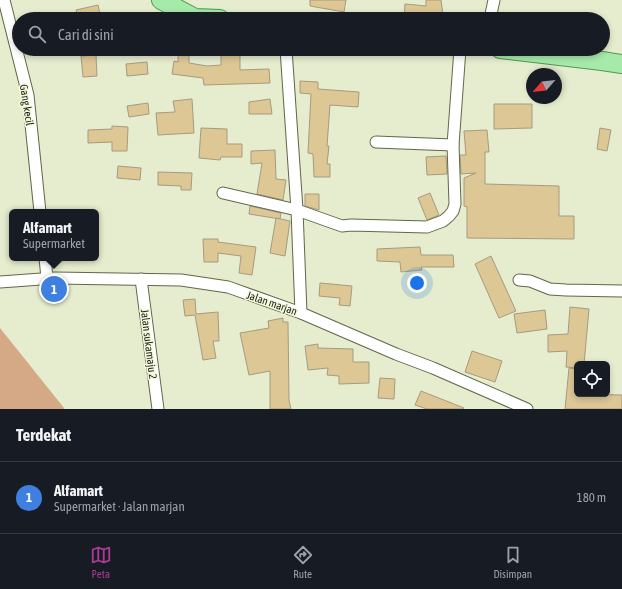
<!DOCTYPE html>
<html lang="id">
<head>
<meta charset="utf-8">
<style>
	:root { --surface:#171b24; --page:#20242c; --text:#f1f3f6; --muted:#9ea1a6; --line:#363941; --accent:#ac3b97 }
	body { margin:0; font-family:"Asap Condensed",sans-serif; background:var(--page); color:var(--text) }
	.controls { position:absolute; right:12px; bottom:12px; display:grid; overflow:hidden; border-radius:6px; box-shadow:0 2px 6px #0003 }
	.controls button { width:36px; height:36px; display:grid; place-items:center; padding:0; border:0; border-bottom:1px solid var(--line); background:var(--surface); color:var(--text); font:20px sans-serif }
	.compass { position:absolute; left:526px; top:68px; width:36px; height:36px; border-radius:50%; background:var(--surface); box-shadow:0 2px 6px #0003; rotate:242deg }
	.you { position:absolute; left:417px; top:283px; width:14px; height:14px; margin:-10px; border:3px solid #fff; border-radius:50%; background:#1a73e8; box-shadow:0 0 0 6px #1a73e833 }
	.badge { display:grid; place-items:center; width:26px; height:26px; border-radius:50%; background:var(--accent); color:#fff; font-size:13px; font-weight:700 }
	.pin { position:absolute; translate:-50% -50%; border:2px solid #fff; box-shadow:0 1px 4px #0006 }
	.popup { position:absolute; left:9px; top:209px; width:90px; height:52px; box-sizing:border-box; display:grid; place-content:center; border-radius:6px; background:var(--surface); filter:drop-shadow(0 1px 3px #0005); font-size:13px; white-space:nowrap; color:var(--muted) }
	.popup b { font-size:15px; color:var(--text) }
	.popup::after { content:''; position:absolute; left:50%; top:100%; margin-left:-8px; border:8px solid transparent; border-top-color:var(--surface) }
	.list { margin:0; padding:0; list-style:none }
	h2 { display:flex; justify-content:space-between; align-items:center; height:52px; margin:0; padding:0 16px; font-size:17px }
	h2 small { font-size:13px; font-weight:400; color:var(--muted) }
	.list li { display:grid; grid-template-columns:26px 1fr auto; gap:12px; align-items:center; box-sizing:border-box; height:72px; padding:0 16px; border-top:1px solid var(--line) }
	.list b { display:block; font-size:15px; white-space:nowrap }
	.list p { margin:0; font-size:13px; white-space:nowrap; color:var(--muted) }
	.list em { font-size:13px; font-style:normal; color:var(--muted) }
	.icon { flex:none; width:22px; height:22px; fill:none; stroke:currentColor; stroke-width:2; stroke-linecap:round; stroke-linejoin:round }
	.map { position:relative; flex:none; width:622px; height:409px; overflow:hidden }
	.search { position:absolute; background:var(--surface); box-shadow:0 2px 6px #0003; left:12px; right:12px; top:12px; height:44px; display:flex; align-items:center; gap:10px; box-sizing:border-box; padding:0 14px; border-radius:22px; color:var(--muted); font-size:15px }
	.sheet { height:124px; background:var(--surface) }
	nav { display:flex; justify-content:space-around; align-items:center; box-sizing:border-box; height:56px; border-top:1px solid var(--line); background:var(--surface); font-size:11px; color:var(--muted) }
	nav a { display:grid; justify-items:center; gap:2px }
	nav .on { color:var(--accent) }
	.map>svg:first-child { display:block }
	.forest { fill:#d5a986 }
	.building { fill:#dcc795; stroke:#a69b7f }
	.lines { fill:none; stroke-linecap:round; stroke-linejoin:round }
	.minor-casing { stroke:#61664c; stroke-width:13 }
	.primary-casing { stroke:#4f9a4f; stroke-width:20 }
	.minor { stroke:#fff; stroke-width:11 }
	.primary { stroke:#a6eaa9; stroke-width:18 }
	.labels { text-anchor:middle; stroke-width:3; stroke-linejoin:round; paint-order:stroke }
	.street-label { font-size:11px; fill:#1c1e13; stroke:#f3f9db }
</style>
</head>
<body>
<div class="map">
<svg width="622" height="409" viewBox="0 0 622 409">
	<rect width="100%" height="100%" fill="#e6ecce"/>
	<polygon class="forest" points="0,328 64,408 64,409 0,409"/>
	<g class="building">
		<polygon points="310,0 346,0 344,12 310,6"/>
		<polygon points="426,0 441,0 443,15 404,19 405,4 426,6"/>
		<polygon points="98,5 101,19 79,19 76,10"/>
		<polygon points="178,49 189,49 189,63 207,66 221,65 221,49 240,49 240,70 269,69 270,83 204,85 203,78 172,74 174,61 178,62"/>
		<polygon points="96,55 97,76 83,77 81,56"/>
		<polygon points="147,62 148,74 127,76 126,64"/>
		<polygon points="300,81 318,82 318,89 359,92 358,107 330,105 327,146 329,146 327,164 330,164 330,177 314,177 313,154 308,153 311,94 300,93"/>
		<polygon points="192,99 194,133 158,135 156,113 175,112 173,101"/>
		<polygon points="270,99 272,114 249,114 249,102"/>
		<polygon points="148,103 149,114 129,117 127,106"/>
		<polygon points="494,104 532,104 532,128 494,129"/>
		<polygon points="112,126 128,127 127,151 112,151 112,142 88,143 88,130 112,129"/>
		<polygon points="201,128 227,129 227,144 242,144 242,157 221,157 220,160 199,158"/>
		<polygon points="600,128 611,130 607,151 597,149"/>
		<polygon points="487,130 489,152 485,152 485,184 559,186 559,216 574,216 574,239 467,238 467,207 464,206 464,178 476,173 461,174 460,155 466,155 464,131"/>
		<polygon points="275,150 276,179 286,180 283,200 257,194 262,163 251,164 251,151"/>
		<polygon points="446,156 447,174 427,175 426,157"/>
		<polygon points="118,166 141,168 140,180 117,178"/>
		<polygon points="158,172 192,173 191,190 181,190 181,186 158,185"/>
		<polygon points="430,193 439,215 427,220 418,198"/>
		<polygon points="305,194 319,194 319,210 305,206"/>
		<polygon points="250,206 281,213 280,219 249,214"/>
		<polygon points="276,218 290,221 285,256 270,253"/>
		<polygon points="203,239 218,239 218,242 256,247 252,275 239,273 241,256 218,253 218,262 204,262"/>
		<polygon points="420,247 421,255 453,255 454,267 421,267 422,270 401,272 400,262 377,261 377,249"/>
		<polygon points="491,256 516,311 499,318 475,264"/>
		<polygon points="320,283 352,286 350,306 339,305 340,298 319,296"/>
		<polygon points="195,299 196,314 218,312 219,341 213,341 216,358 203,360 195,315 185,316 183,300"/>
		<polygon points="570,307 589,309 584,364 577,364 577,368 566,367 567,351 548,352 548,335 568,334"/>
		<polygon points="545,310 547,329 517,333 514,314"/>
		<polygon points="283,318 283,322 288,322 289,400 291,409 270,409 270,371 249,375 240,333 269,328 268,321"/>
		<polygon points="318,344 318,348 353,349 353,362 369,362 369,383 339,384 339,376 327,375 328,368 308,370 305,346"/>
		<polygon points="472,351 502,361 495,382 465,372"/>
		<polygon points="569,368 577,369 577,394 622,395 622,409 565,409"/>
		<polygon points="380,378 395,379 394,399 378,398"/>
		<polygon points="421,391 464,408 463,409 427,409 415,405"/>
	</g>
	<g class="lines">
		<g class="minor-casing">
			<g id="minor">
				<polyline points="4,0 28,95 40,212"/>
				<polyline points="490,19 494,0"/>
				<polyline points="286,49 297,210 301,313"/>
				<polyline points="376,142 453,145"/>
				<polyline points="223,193 297,210 342,226 351,225 427,227 443,221 449,216 453,211 455,204 453,145 460,49"/>
				<polyline points="45,258 47,278"/>
				<polyline points="141,279 158,409"/>
				<polyline points="519,280 530,281 550,289 566,290 622,291"/>
				<polyline points="0,282 55,278 181,280 228,287 301,313 396,354 433,368 527,409"/>
			</g>
		</g>
		<g class="primary-casing">
			<g id="primary">
				<polyline points="161,0 195,18 220,19"/>
				<polyline points="500,49 602,61 622,64"/>
			</g>
		</g>
		<use href="#minor" class="minor"/>
		<use href="#primary" class="primary"/>
	</g>
	<g class="labels">
		<g class="street-label">
			<text transform="translate(27 105) rotate(81)" y="4">Gang kecil</text>
			<text transform="translate(272 303) rotate(19)" y="4">Jalan marjan</text>
			<text transform="translate(149 344) rotate(83)" y="4">Jalan sukamaju 2</text>
		</g>
	</g>
</svg>
<div class="controls">
<button><svg class="icon" aria-label="locate" viewBox="0 0 24 24"><circle cx="12" cy="12" r="6"/><path d="M12 2v4M12 18v4M2 12h4M18 12h4"/></svg></button>
</div>
<svg class="compass" viewBox="-18 -18 36 36"><path d="M0-13l5 13h-10z" fill="#e53935"/><path d="M0 13l5-13h-10z" fill="#9ea1a6"/></svg>
<div class="you"></div>
<div class="pin badge" style="left:54px;top:289px;background:#3f7fe0">1</div>
<div class="popup"><b>Alfamart</b>Supermarket</div>
<div class="search"><svg class="icon" aria-label="search" viewBox="0 0 24 24"><circle cx="10" cy="10" r="6"/><path d="M15 15l6 6"/></svg>Cari di sini</div>
</div>
<section class="sheet">
<h2>Terdekat<small></small></h2>
<ul class="list">
<li><span class="badge" style="background:#3f7fe0">1</span><div><b>Alfamart</b><p>Supermarket · Jalan marjan</p></div><em>180 m</em></li>
</ul>
</section>
<nav>
<a class="on"><svg class="icon" aria-label="map" viewBox="0 0 24 24"><path d="M3 6l6-2 6 2 6-2v14l-6 2-6-2-6 2zM9 4v14M15 6v14"/></svg>Peta</a>
<a><svg class="icon" aria-label="directions" viewBox="0 0 24 24"><path d="M12 3l9 9-9 9-9-9zM9 14v-3h6M13 9l2 2-2 2"/></svg>Rute</a>
<a><svg class="icon" aria-label="saved" viewBox="0 0 24 24"><path d="M7 4h10v16l-5-4-5 4z"/></svg>Disimpan</a>
</nav>
</body>
</html>
